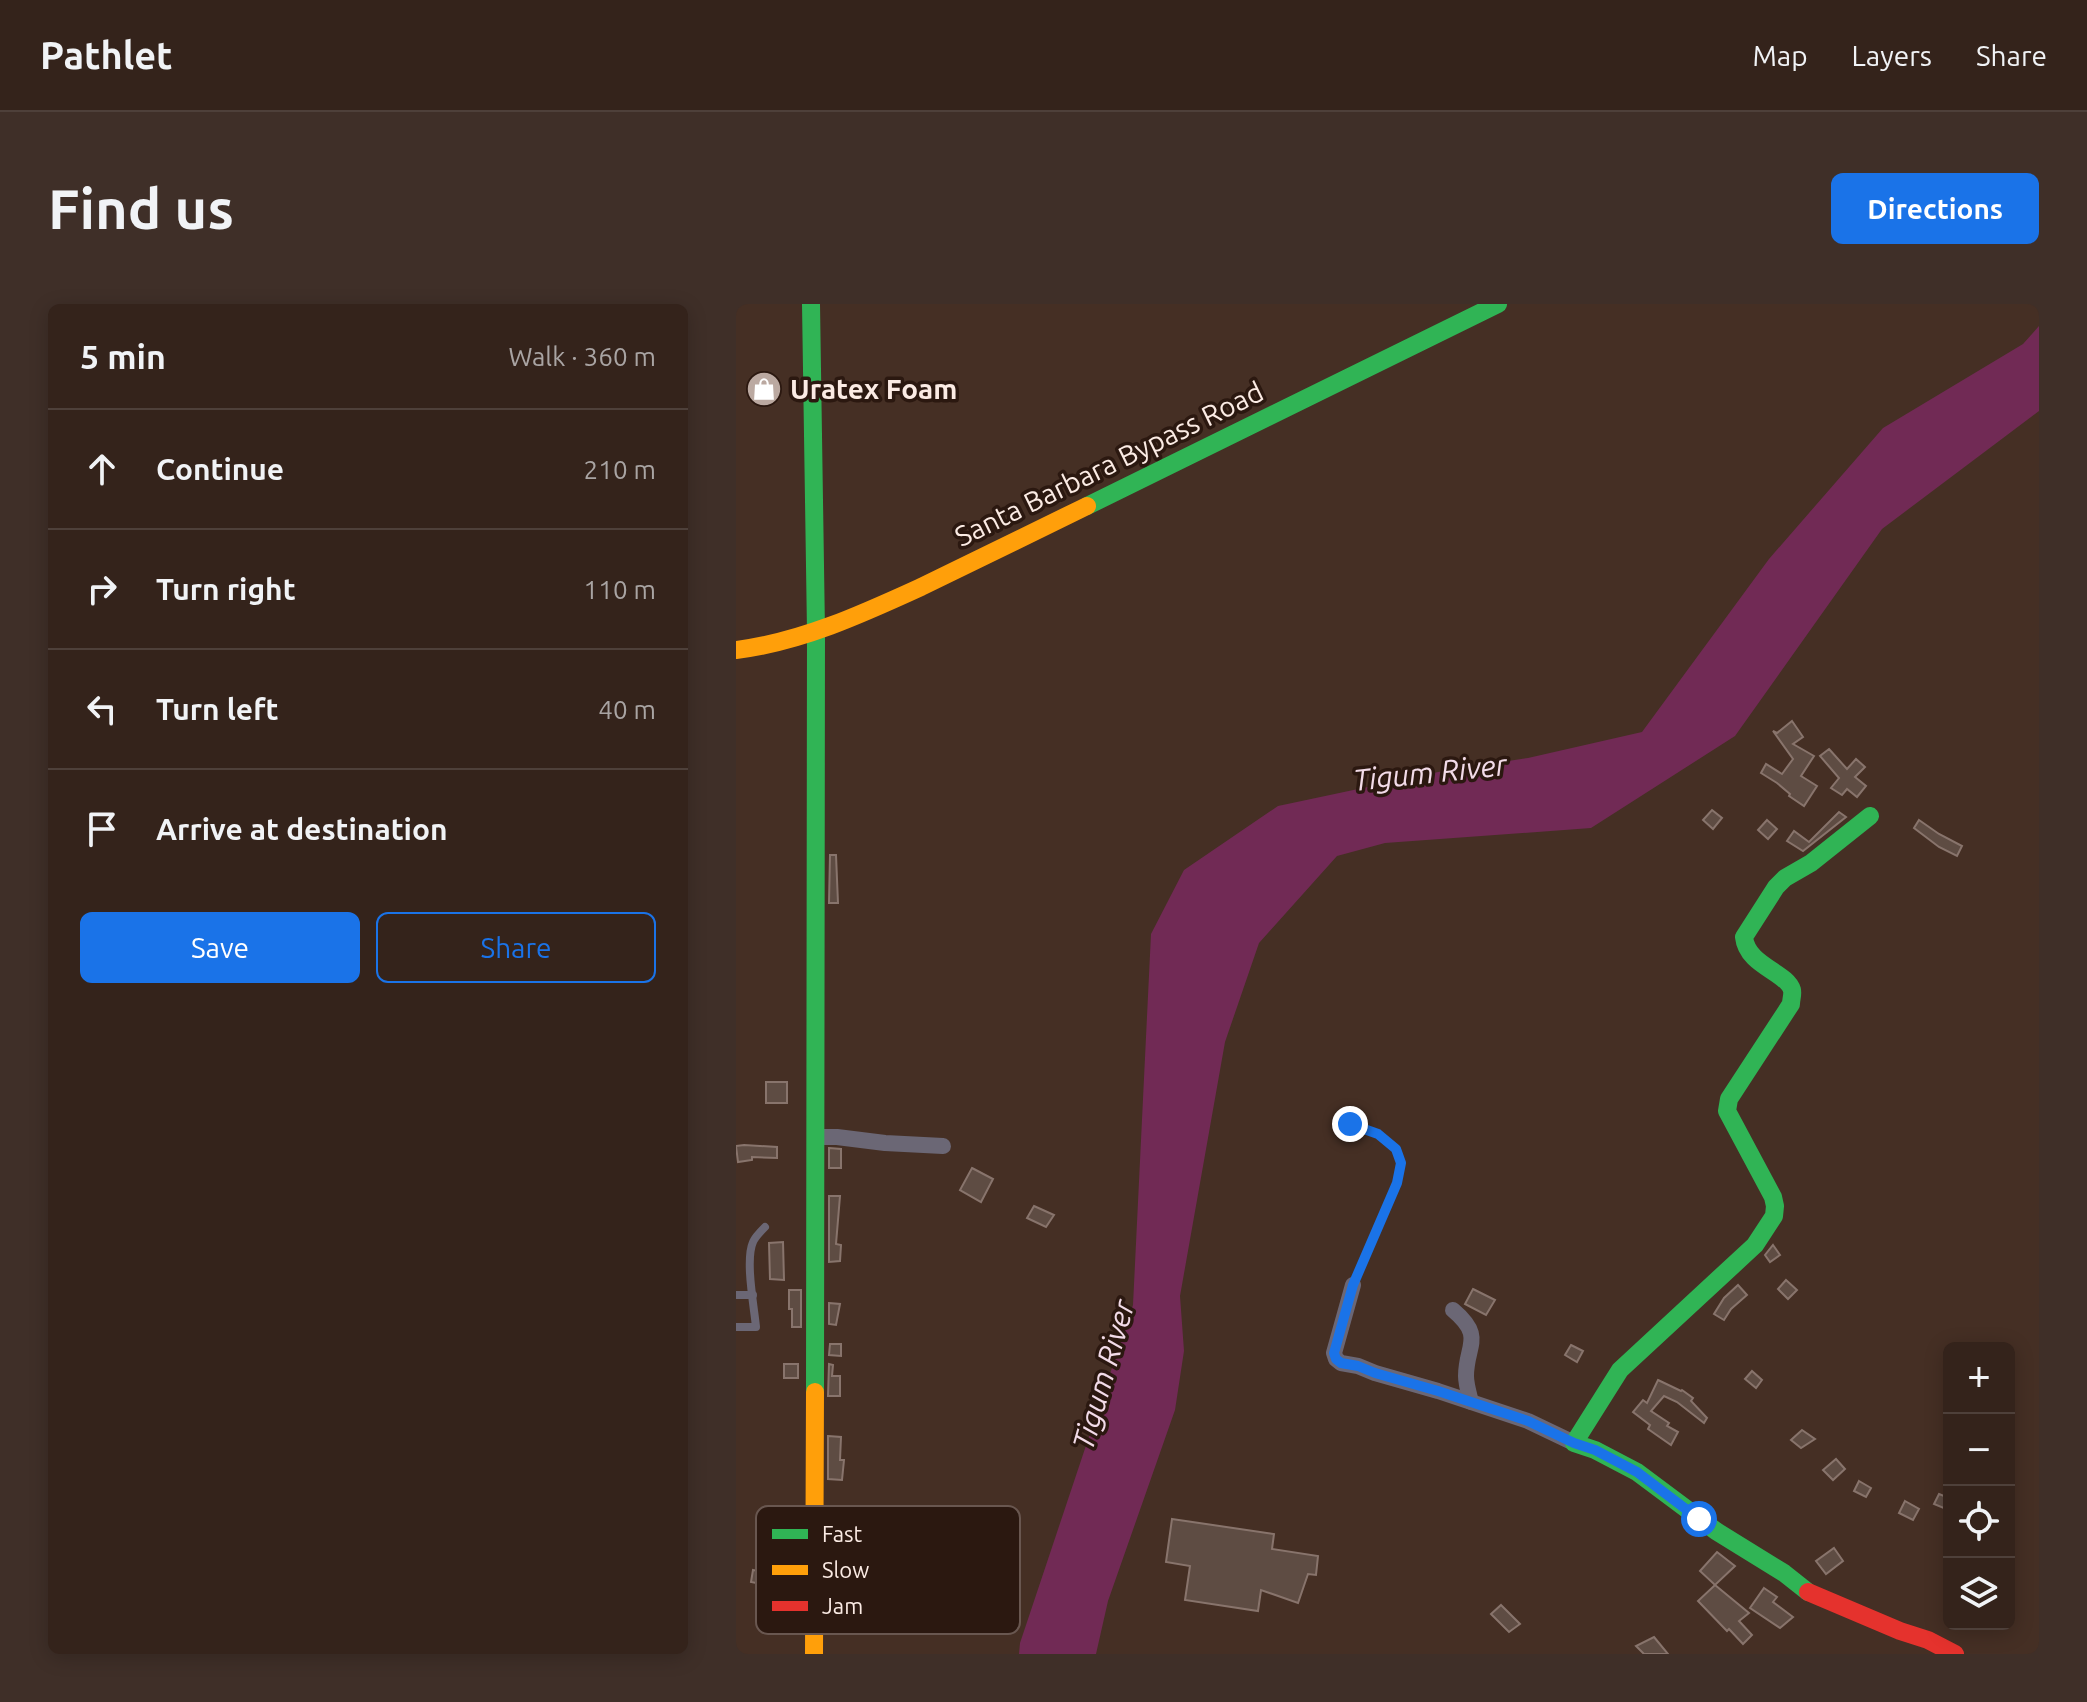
<!DOCTYPE html>
<html lang="en">
<head>
<meta charset="utf-8">
<style>
	:root { --surface:#34231b; --page:#3f2f28; --text:#f1f3f6; --muted:#a9a4a3; --line:#4e403a; --accent:#1a73e8 }
	body { margin:0; font-family:Ubuntu,sans-serif; background:var(--page); color:var(--text) }
	.controls { position:absolute; right:24px; bottom:24px; display:grid; overflow:hidden; border-radius:12px; box-shadow:0 4px 20px #0003 }
	.controls button { width:72px; height:72px; display:grid; place-items:center; padding:0; border:0; border-bottom:2px solid var(--line); background:var(--surface); color:var(--text); font:40px sans-serif }
	.stop { position:absolute; width:24px; height:24px; margin:-18px; border:6px solid #1a73e8; border-radius:50%; background:#fff }
	.stop.end { background:#1a73e8; border-color:#fff; box-shadow:0 2px 8px #0008 }
	.list { margin:0; padding:0; list-style:none }
	h2 { display:flex; justify-content:space-between; align-items:center; height:104px; margin:0; padding:0 32px; font-size:34px }
	h2 small { font-size:26px; font-weight:400; color:var(--muted) }
	.list li { display:grid; grid-template-columns:52px 1fr auto; gap:24px; align-items:center; box-sizing:border-box; height:120px; padding:0 32px; border-top:2px solid var(--line) }
	.list b { display:block; font-size:30px; white-space:nowrap }
	.list em { font-size:26px; font-style:normal; color:var(--muted) }
	.actions { display:flex; gap:16px; padding:24px 32px }
	.actions a { flex:1; padding:18px 0; border:2px solid var(--accent); border-radius:12px; text-align:center; font-size:28px; color:var(--accent) }
	.actions .main { background:var(--accent); color:#fff }
	.icon { flex:none; width:44px; height:44px; fill:none; stroke:currentColor; stroke-width:2; stroke-linecap:round; stroke-linejoin:round }
	.map { position:relative; flex:none; width:1303px; height:1350px; overflow:hidden; border-radius:12px }
	header { display:flex; align-items:center; gap:48px; box-sizing:border-box; height:112px; padding:0 40px; background:var(--surface); border-bottom:2px solid var(--line) }
	header strong { font-size:38px }
	nav { display:flex; gap:44px; margin-inline-start:auto; font-size:28px }
	.intro { display:flex; align-items:center; justify-content:space-between; box-sizing:border-box; height:192px; padding:0 48px }
	h1 { margin:0; font-size:56px }
	.button { padding:20px 36px; border-radius:12px; background:var(--accent); color:#fff; font-size:28px; font-weight:700 }
	main { display:flex; gap:48px; padding:0 48px }
	aside { flex:1; background:var(--surface); border-radius:12px; box-shadow:0 4px 20px #0003 }
	.map>svg:first-child { display:block }
	.water { fill:#712a55 }
	.building { fill:#5e4c43; stroke:#88746c; stroke-width:2 }
	.lines { fill:none; stroke-linecap:round; stroke-linejoin:round }
	.path { stroke:#746c73; stroke-width:2; stroke-dasharray:4 6; stroke-linecap:butt }
	.lane { stroke:#6b6775; stroke-width:8 }
	.street { stroke:#6b6775; stroke-width:16 }
	.fast { stroke:#30b455; stroke-width:18 }
	.slow { stroke:#ff9f0a; stroke-width:18 }
	.jam { stroke:#e5322d; stroke-width:18 }
	.route { stroke:#1a73e8; stroke-width:10 }
	.labels { text-anchor:middle; stroke-width:7; stroke-linejoin:round; paint-order:stroke }
	.poi-label { font-size:28px; font-weight:bold; fill:#fbebe4; stroke:#2b1810; text-anchor:start }
	.street-label { font-size:28px; fill:#fbebe4; stroke:#2b1810 }
	.water-label { font-size:30px; font-style:italic; fill:#f2dbe8; stroke:#2b1810 }
	.key { fill:#2b1810; stroke:#695750; stroke-width:2 }
	.key-label { font-size:22px; fill:#fbebe4 }
</style>
</head>
<body>
<header>
<strong>Pathlet</strong>
<nav><a>Map</a><a>Layers</a><a>Share</a></nav>
</header>
<div class="intro"><h1>Find us</h1><a class="button">Directions</a></div>
<main>
<aside>
<h2>5 min<small>Walk · 360 m</small></h2>
<ul class="list">
<li><svg class="icon" aria-label="ahead" viewBox="0 0 24 24"><path d="M12 20V5M6 11l6-6 6 6"/></svg><div><b>Continue</b></div><em>210 m</em></li>
<li><svg class="icon" aria-label="right" viewBox="0 0 24 24"><path d="M7 20v-9h11M14 6l5 5-5 5"/></svg><div><b>Turn right</b></div><em>110 m</em></li>
<li><svg class="icon" aria-label="left" viewBox="0 0 24 24"><path d="M17 20v-9H6M10 6l-5 5 5 5"/></svg><div><b>Turn left</b></div><em>40 m</em></li>
<li><svg class="icon" aria-label="arrive" viewBox="0 0 24 24"><path d="M6 21V4h12l-3 4 3 4H6"/></svg><div><b>Arrive at destination</b></div></li>
</ul>
<div class="actions"><a class="main">Save</a><a>Share</a></div>
</aside>
<div class="map">
<svg width="1303" height="1350" viewBox="0 0 1303 1350">
	<rect width="100%" height="100%" fill="#452f24"/>
	<polygon class="water" points="1303,22 1303,107 1146,225 999,432 855,524 649,539 601,552 523,639 489,738 444,992 448,1047 439,1106 372,1297 360,1350 283,1350 284,1339 397,1001 415,630 448,566 542,502 707,467 792,454 906,428 1033,255 1147,124 1287,40"/>
	<g class="building">
		<polygon points="1056,417 1067,433 1057,440 1078,452 1065,472 1081,482 1068,502 1053,492 1054,490 1041,479 1025,469 1030,460 1046,470 1057,455 1037,427 1041,429"/>
		<polygon points="1093,445 1111,465 1120,455 1129,463 1119,473 1130,482 1121,493 1111,485 1106,491 1095,484 1103,474 1084,452"/>
		<polygon points="976,506 986,514 977,525 967,516"/>
		<polygon points="1103,508 1110,513 1067,547 1051,537 1058,527 1073,538"/>
		<polygon points="1031,516 1041,525 1032,535 1022,526"/>
		<polygon points="1183,516 1203,530 1226,542 1221,552 1203,543 1178,524"/>
		<polygon points="94,551 100,551 102,599 93,599"/>
		<rect x="30" y="778" width="21" height="21"/>
		<polygon points="8,841 41,843 41,854 16,853 16,856 2,858 0,842"/>
		<polygon points="93,844 105,845 105,864 93,864"/>
		<polygon points="236,864 257,875 245,898 224,886"/>
		<polygon points="93,892 104,892 100,940 105,941 104,957 93,958"/>
		<polygon points="298,902 318,911 310,923 291,914"/>
		<polygon points="47,938 48,976 34,975 33,939"/>
		<polygon points="1037,941 1044,951 1034,958 1029,951"/>
		<polygon points="1050,976 1061,986 1052,995 1042,985"/>
		<polygon points="1002,981 1011,991 995,1005 988,1016 978,1010 988,994"/>
		<polygon points="737,985 759,996 750,1011 729,1000"/>
		<polygon points="53,986 65,986 65,1023 56,1023 56,1005 53,1005"/>
		<polygon points="93,999 104,1000 100,1021 93,1020"/>
		<polygon points="94,1040 105,1040 105,1052 93,1051"/>
		<polygon points="835,1041 847,1047 841,1058 829,1051"/>
		<rect x="48" y="1060" width="14" height="14"/>
		<polygon points="93,1060 97,1061 96,1072 104,1072 104,1092 92,1092"/>
		<polygon points="1016,1067 1026,1076 1020,1084 1009,1075"/>
		<polygon points="922,1076 945,1087 946,1086 957,1094 955,1097 971,1114 968,1119 941,1098 928,1092 915,1107 933,1119 931,1122 942,1128 935,1141 912,1125 914,1121 897,1108 907,1096 911,1099"/>
		<polygon points="1066,1126 1079,1135 1065,1144 1055,1136"/>
		<polygon points="92,1132 105,1133 104,1156 108,1156 106,1176 92,1175"/>
		<polygon points="1100,1155 1109,1165 1097,1176 1087,1166"/>
		<polygon points="1123,1177 1135,1184 1130,1193 1118,1187"/>
		<polygon points="1203,1190 1213,1194 1210,1205 1198,1200"/>
		<polygon points="1169,1197 1183,1205 1177,1216 1163,1209"/>
		<polygon points="436,1215 538,1230 536,1245 582,1252 580,1271 572,1270 562,1299 525,1286 522,1307 449,1296 454,1262 430,1258"/>
		<polygon points="1098,1244 1107,1257 1090,1270 1080,1257"/>
		<polygon points="981,1248 999,1262 979,1281 964,1267"/>
		<polygon points="17,1266 32,1269 30,1281 15,1278"/>
		<polygon points="979,1281 1013,1309 1003,1317 1016,1331 1007,1340 993,1325 991,1327 962,1297"/>
		<polygon points="1028,1284 1041,1293 1037,1298 1057,1313 1044,1324 1014,1304"/>
		<polygon points="765,1301 784,1320 773,1328 755,1310"/>
		<polygon points="918,1333 932,1350 908,1350 900,1342"/>
	</g>
	<g class="lines">
		<polyline class="path" points="614,820 642,830 660,845 665,859 661,879 622,969"/>
		<g class="lane">
			<polyline points="0,991 17,991"/>
			<path d="M0,1023h20c-2,-21 -11,-67 -3,-85 2,-5 8,-11 12,-15"/>
		</g>
		<g class="street">
			<polyline points="79,833 101,833 149,839 207,842"/>
			<polyline points="617,981 598,1049 600,1055 605,1059 622,1062 639,1069 702,1087 792,1117 838,1139"/>
			<path d="M717,1006c32,27 13,35 13,66 0,8 3,18 5,26"/>
		</g>
		<g class="fast">
			<polyline points="75,0 80,327 79,1088"/>
			<polyline points="351,202 762,0"/>
			<path d="M1072,1288l-24,-19 -68,-42 -79,-59 -42,-22 -21,-7 46,-73 135,-125 19,-29 1,-10 -2,-9 -46,-86 2,-12 62,-95c0,-5 2,-9 1,-14 -5,-18 -45,-24 -48,-53l32,-50 9,-9 26,-15 59,-47"/>
		</g>
		<g class="slow">
			<path d="M0,346c65,-8 126,-36 185,-63 55,-27 110,-54 166,-81"/>
			<polyline points="78,1350 79,1088"/>
		</g>
		<polyline class="jam" points="1072,1288 1164,1327 1192,1336 1219,1350"/>
	</g>
	<g class="lines">
		<polyline class="route" points="614,820 642,830 660,845 665,859 661,879 617,981 598,1049 600,1055 605,1059 622,1062 639,1069 702,1087 792,1117 838,1139 859,1146 901,1168 963,1215"/>
	</g>
	<defs>
		<g id="shop-disc" transform="scale(1.8)"><circle r="9.5" fill="#bba9a1" stroke="#2b1810"/><path d="M-5-2.5h2.3a2.7 3.5 0 0 1 5.4 0H5L5.5 6h-11ZM-1.5-2.5h3a1.5 2.3 0 0 0-3 0Z" fill="#fff"/></g>
	</defs>
	<g fill-rule="evenodd">
		<use href="#shop-disc" x="28" y="85"/>
	</g>
	<g class="labels">
		<g class="poi-label">
			<text x="54" y="95">Uratex Foam</text>
		</g>
		<g class="street-label">
			<text transform="translate(373 160) rotate(-26)" y="10">Santa Barbara Bypass Road</text>
		</g>
		<g class="water-label">
			<text transform="translate(694 469) rotate(-6)" y="10">Tigum River</text>
			<text transform="translate(368 1071) rotate(-74)" y="10">Tigum River</text>
		</g>
	</g>
	<rect x="20" y="1202" width="264" height="128" rx="12" class="key"/>
	<rect x="36" y="1225" width="36" height="10" fill="#30b455"/>
	<rect x="36" y="1261" width="36" height="10" fill="#ff9f0a"/>
	<rect x="36" y="1297" width="36" height="10" fill="#e5322d"/>
	<g class="key-label">
		<text x="86" y="1238">Fast</text>
		<text x="86" y="1274">Slow</text>
		<text x="86" y="1310">Jam</text>
	</g>
</svg>
<div class="controls">
<button>+</button>
<button>−</button>
<button><svg class="icon" aria-label="locate" viewBox="0 0 24 24"><circle cx="12" cy="12" r="6"/><path d="M12 2v4M12 18v4M2 12h4M18 12h4"/></svg></button>
<button><svg class="icon" aria-label="layers" viewBox="0 0 24 24"><path d="M12 4l9 5-9 5-9-5zM3 14l9 5 9-5"/></svg></button>
</div>
<div class="stop" style="left:963px;top:1215px"></div>
<div class="stop end" style="left:614px;top:820px"></div>
</div>
</main>
</body>
</html>
